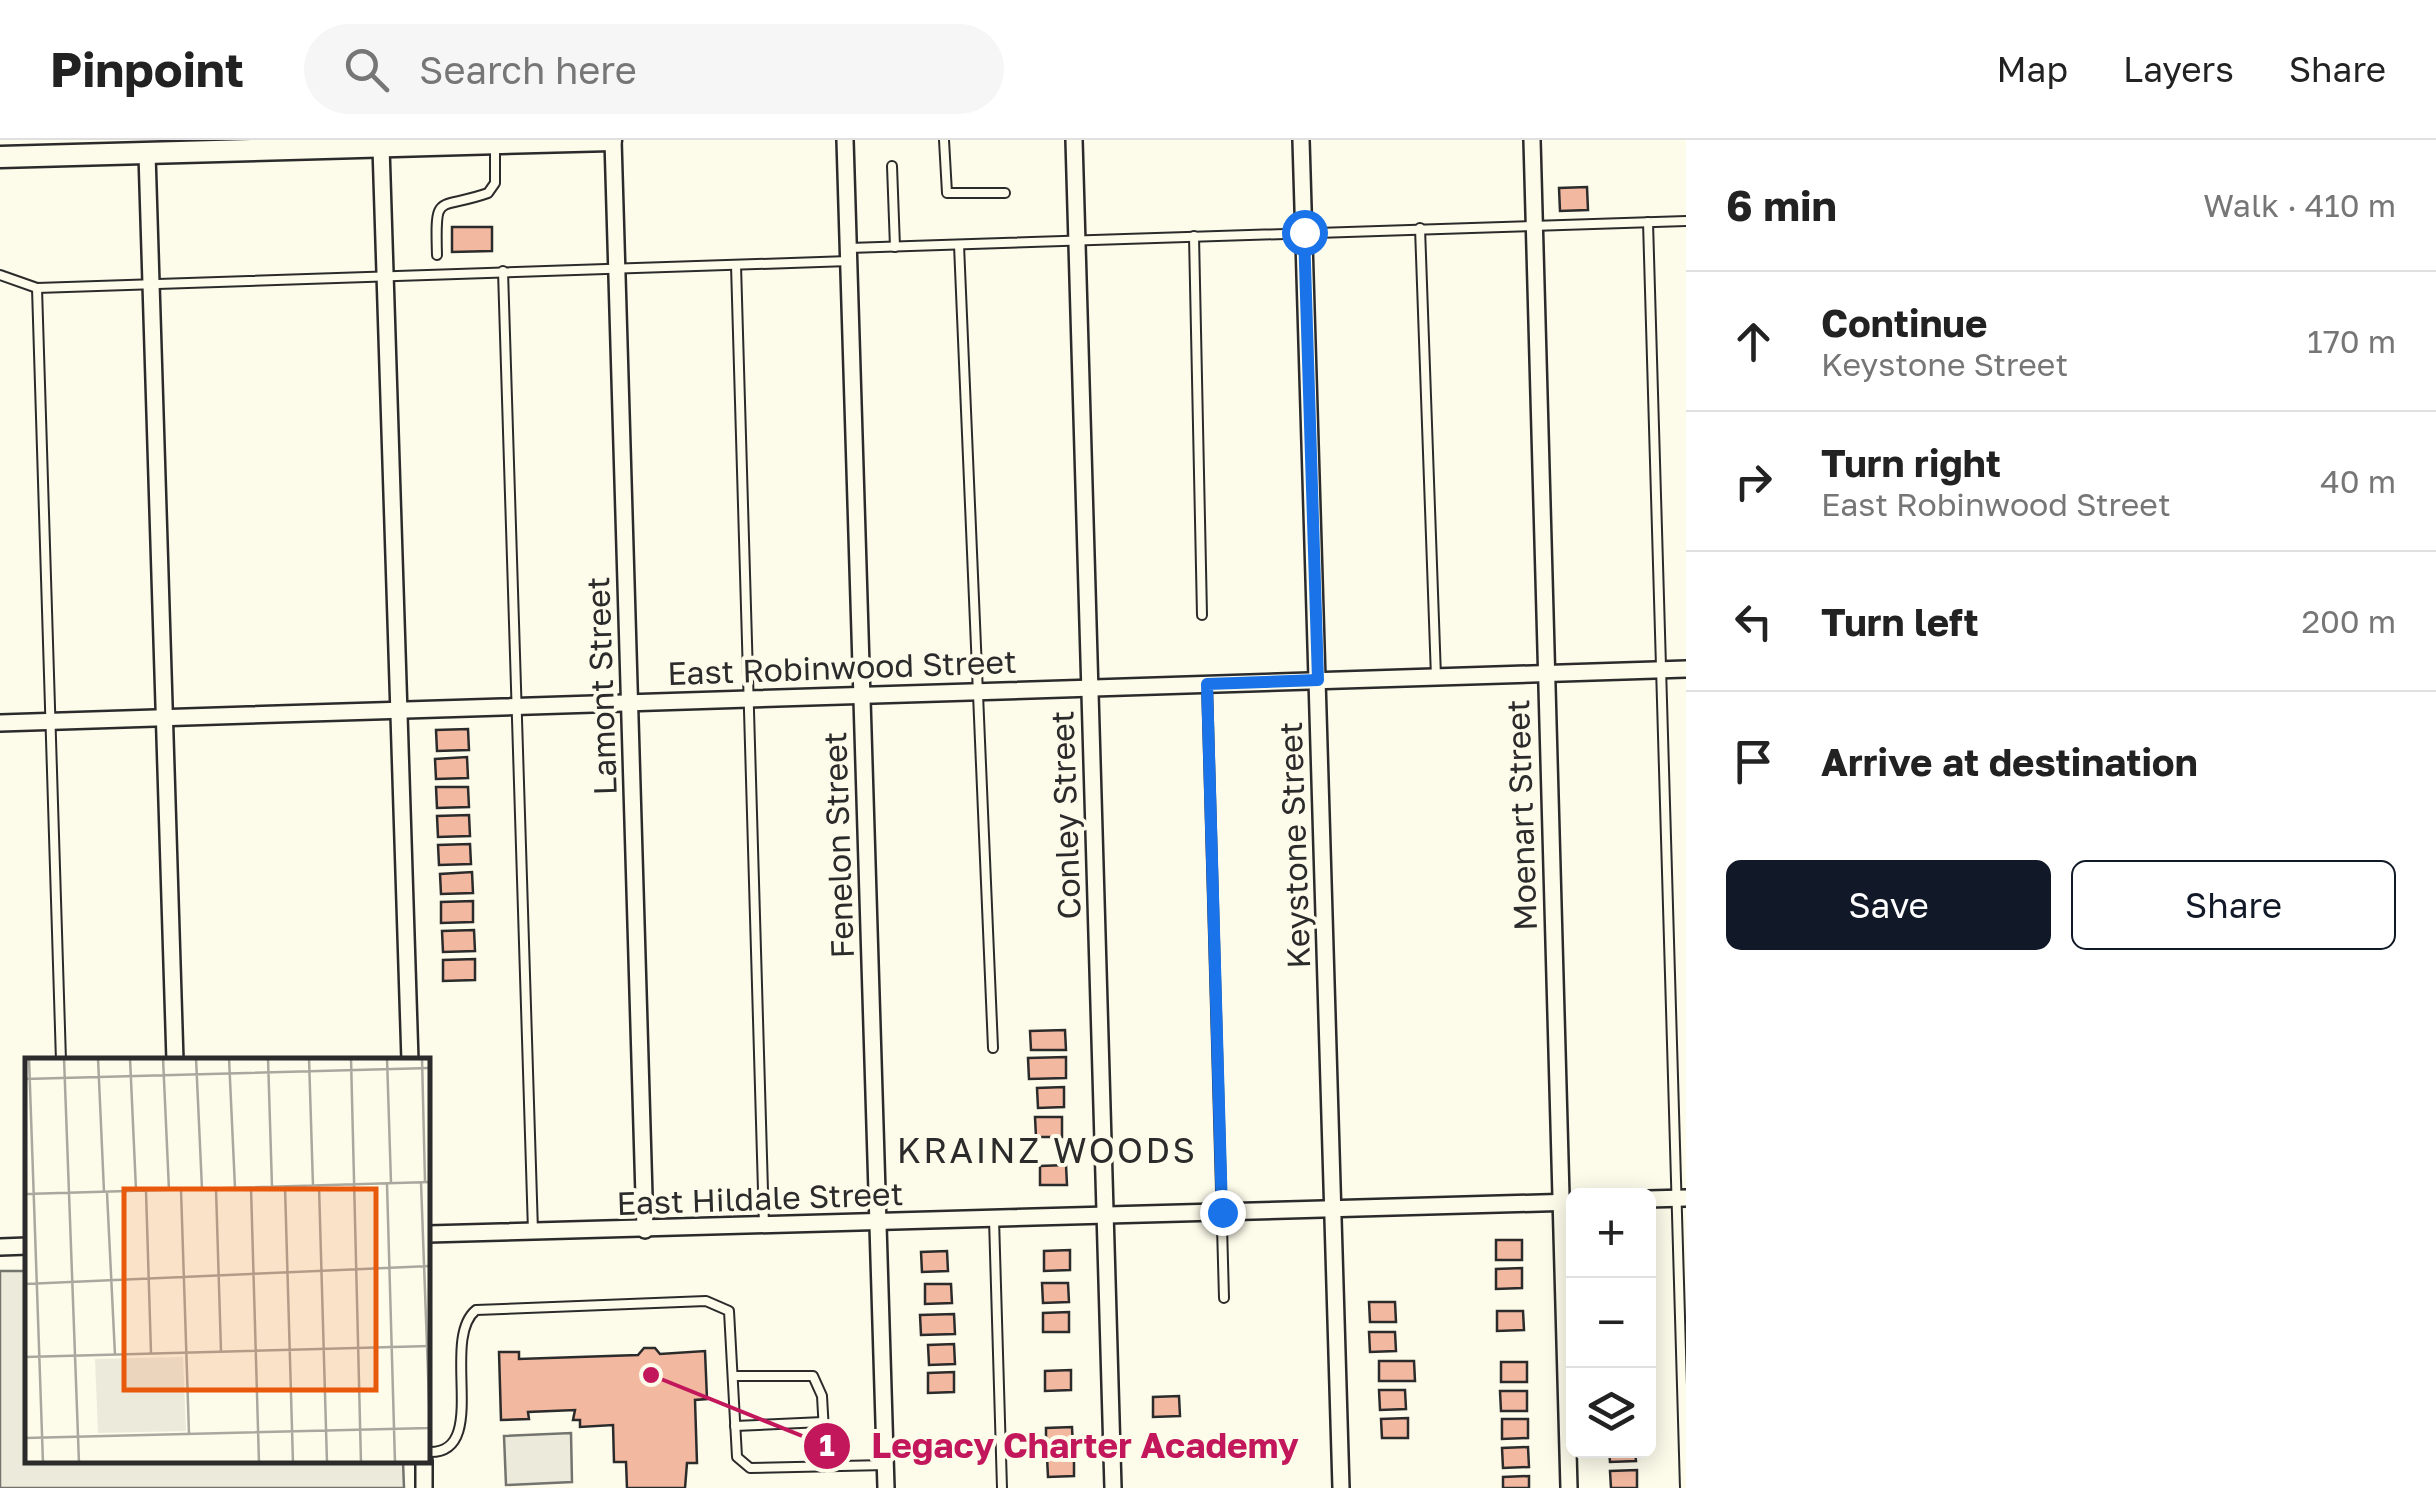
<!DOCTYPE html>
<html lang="en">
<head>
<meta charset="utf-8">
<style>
	:root { --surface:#fff; --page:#f6f6f6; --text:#222; --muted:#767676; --line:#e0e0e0; --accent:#111827 }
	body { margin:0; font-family:"Golos Text",sans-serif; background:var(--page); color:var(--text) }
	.controls { position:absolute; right:30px; bottom:30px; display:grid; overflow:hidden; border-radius:15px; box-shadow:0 5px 25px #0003 }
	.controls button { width:90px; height:90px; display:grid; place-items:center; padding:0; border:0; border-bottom:2px solid var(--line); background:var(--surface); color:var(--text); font:50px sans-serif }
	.stop { position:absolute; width:30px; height:30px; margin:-22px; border:8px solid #1a73e8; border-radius:50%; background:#fff }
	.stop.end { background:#1a73e8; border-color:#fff; box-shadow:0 2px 10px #0008 }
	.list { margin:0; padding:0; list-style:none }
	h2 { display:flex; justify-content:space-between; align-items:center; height:130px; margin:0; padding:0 40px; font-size:42px }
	h2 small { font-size:32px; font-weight:400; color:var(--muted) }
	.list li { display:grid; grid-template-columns:65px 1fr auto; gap:30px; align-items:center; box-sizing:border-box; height:140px; padding:0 40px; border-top:2px solid var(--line) }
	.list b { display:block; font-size:38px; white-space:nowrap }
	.list p { margin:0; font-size:32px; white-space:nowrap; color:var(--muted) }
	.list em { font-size:32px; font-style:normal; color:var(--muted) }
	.actions { display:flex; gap:20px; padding:30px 40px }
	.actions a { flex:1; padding:22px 0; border:2px solid var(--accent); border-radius:15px; text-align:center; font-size:35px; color:var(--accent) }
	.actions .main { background:var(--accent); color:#fff }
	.icon { flex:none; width:55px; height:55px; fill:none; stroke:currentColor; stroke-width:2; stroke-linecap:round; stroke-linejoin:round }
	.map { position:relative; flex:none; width:1686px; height:1348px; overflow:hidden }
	header { display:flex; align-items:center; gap:60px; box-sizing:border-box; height:140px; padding:0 50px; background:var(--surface); border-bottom:2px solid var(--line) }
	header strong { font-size:48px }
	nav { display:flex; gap:55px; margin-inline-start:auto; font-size:35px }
	.search { width:700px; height:90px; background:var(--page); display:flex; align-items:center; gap:25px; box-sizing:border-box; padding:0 35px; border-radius:55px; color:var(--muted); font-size:38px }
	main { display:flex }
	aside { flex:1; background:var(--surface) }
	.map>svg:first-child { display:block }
	.green { fill:#ecebdb; stroke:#74746e; stroke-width:2.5 }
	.building { fill:#f2b8a0; stroke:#2b2b2b; stroke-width:2.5 }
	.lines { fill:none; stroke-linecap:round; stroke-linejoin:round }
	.service-casing { stroke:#2b2b2b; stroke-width:12 }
	.minor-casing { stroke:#2b2b2b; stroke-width:20 }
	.tertiary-casing { stroke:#2b2b2b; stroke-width:25 }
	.service { stroke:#fdfbea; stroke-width:8 }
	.minor { stroke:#fdfbea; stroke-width:15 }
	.tertiary { stroke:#fdfbea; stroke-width:20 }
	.route { stroke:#1a73e8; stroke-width:12 }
	.labels { text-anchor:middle; stroke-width:8; stroke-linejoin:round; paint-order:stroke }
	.street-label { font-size:32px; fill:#2b2b2b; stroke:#fdfbea }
	.neighbourhood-label { font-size:35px; letter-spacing:2.5px; fill:#2b2b2b; stroke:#fdfbea }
	.inset-road { fill:none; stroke:#a9a89e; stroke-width:2.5 }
	.view { fill:#e8590c; fill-opacity:0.15; stroke:#e8590c; stroke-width:5 }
	.inset-edge { fill:none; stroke:#2b2b2b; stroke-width:5 }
	.leader { fill:none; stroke:#c2185b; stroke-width:4 }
	.callout-dot { fill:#c2185b; stroke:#fdfbea; stroke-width:4 }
	.mark-label { font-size:30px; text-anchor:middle; font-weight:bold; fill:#fff }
	.callout-label { font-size:35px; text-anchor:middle; font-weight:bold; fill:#c2185b; stroke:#fdfbea; stroke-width:8; stroke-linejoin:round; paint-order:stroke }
</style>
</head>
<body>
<header>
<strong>Pinpoint</strong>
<div class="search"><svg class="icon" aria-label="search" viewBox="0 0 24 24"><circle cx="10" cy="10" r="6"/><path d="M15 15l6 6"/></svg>Search here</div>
<nav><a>Map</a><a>Layers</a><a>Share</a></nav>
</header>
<main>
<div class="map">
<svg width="1686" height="1348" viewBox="0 0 1686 1348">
	<rect width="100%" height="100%" fill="#fdfbea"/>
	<g class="green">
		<polygon points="0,1131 27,1131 28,1320 403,1321 404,1348 0,1348"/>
		<polygon points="571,1293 572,1342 506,1345 504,1296"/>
	</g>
	<g class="building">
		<polygon points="1587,47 1588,70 1560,71 1559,48"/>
		<polygon points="452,87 492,87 492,111 452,112"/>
		<polygon points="468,589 469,610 437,611 436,590"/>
		<polygon points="467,617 468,638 436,639 435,619"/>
		<polygon points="436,647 468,647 469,667 437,668"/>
		<polygon points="469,675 470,696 438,697 437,676"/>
		<polygon points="470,704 471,724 439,725 438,705"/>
		<polygon points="472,732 473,753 441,754 440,734"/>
		<polygon points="473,761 473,782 441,783 441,762"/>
		<polygon points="474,790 475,811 443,812 442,791"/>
		<polygon points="475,819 475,840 443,841 443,820"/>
		<polygon points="1065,890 1066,910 1031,910 1030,891"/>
		<polygon points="1066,917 1066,938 1029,939 1028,918"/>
		<polygon points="1064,947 1064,967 1038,968 1037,948"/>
		<polygon points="1035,977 1062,977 1062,997 1036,997"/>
		<polygon points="1066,1025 1067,1045 1040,1045 1040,1026"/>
		<rect x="1496" y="1100" width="26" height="20"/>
		<polygon points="1070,1110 1070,1130 1044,1131 1044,1111"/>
		<polygon points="947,1111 948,1131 922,1132 921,1112"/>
		<polygon points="1522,1128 1522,1148 1496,1149 1496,1129"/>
		<polygon points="1042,1143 1068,1143 1069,1162 1043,1163"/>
		<polygon points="925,1144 951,1144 952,1163 925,1164"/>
		<polygon points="1369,1162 1395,1162 1396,1182 1370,1182"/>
		<polygon points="1497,1171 1523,1171 1524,1190 1497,1191"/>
		<polygon points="1069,1172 1069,1192 1043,1192 1043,1173"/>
		<polygon points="954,1174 955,1194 921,1195 920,1175"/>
		<polygon points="1369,1192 1395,1192 1396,1211 1370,1212"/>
		<polygon points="954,1204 955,1224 929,1225 928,1205"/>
		<polygon points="644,1208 655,1208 660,1214 705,1211 707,1259 695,1260 697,1323 687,1323 685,1348 627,1348 626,1322 614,1322 613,1285 580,1287 580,1280 573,1280 575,1270 528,1272 529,1279 501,1280 499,1212 519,1212 519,1219 638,1215"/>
		<polygon points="1379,1221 1414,1221 1415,1241 1379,1241"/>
		<rect x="1501" y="1222" width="26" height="20"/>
		<polygon points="1071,1230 1071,1250 1045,1251 1045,1231"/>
		<polygon points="954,1232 954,1252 928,1253 928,1233"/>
		<polygon points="1379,1250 1405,1250 1406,1269 1380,1270"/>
		<polygon points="1500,1251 1527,1251 1527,1271 1501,1271"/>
		<polygon points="1179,1256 1180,1276 1153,1277 1153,1257"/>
		<polygon points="1408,1278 1408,1298 1382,1298 1381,1279"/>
		<polygon points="1502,1279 1528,1279 1528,1298 1502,1299"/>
		<polygon points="1072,1287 1073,1307 1046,1307 1046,1288"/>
		<polygon points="1528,1307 1529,1327 1503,1328 1502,1308"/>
		<polygon points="1609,1310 1635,1310 1636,1321 1610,1322"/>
		<polygon points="1074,1316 1074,1336 1048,1337 1047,1317"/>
		<polygon points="1637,1330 1637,1348 1611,1348 1610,1331"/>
		<polygon points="1529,1336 1529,1348 1503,1348 1503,1337"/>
	</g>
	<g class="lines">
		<g class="service-casing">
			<g id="service">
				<polyline points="944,0 947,53 1005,53"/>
				<polyline points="892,26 895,107"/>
				<polyline points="1648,82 1685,1348"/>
				<polyline points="1420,88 1436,537"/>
				<polyline points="1194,96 1202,475"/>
				<polyline points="959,105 993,908"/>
				<polyline points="849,108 1686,81"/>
				<path d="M437,115c-2,-65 0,-44 51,-62l7,-10v-40"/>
				<polyline points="736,125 764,1085"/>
				<polyline points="503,131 533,1091"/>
				<polyline points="0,135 37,148 849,121"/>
				<polyline points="37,148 61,921"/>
				<polyline points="1207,544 1224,1158"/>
				<polyline points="994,1079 1002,1348"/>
				<polyline points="733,1236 813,1236 822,1256 826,1327"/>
				<polyline points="735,1286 823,1282"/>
				<path d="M428,1312c63,3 11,-112 48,-142l230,-9 23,10 8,146 13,11 136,-3"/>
			</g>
		</g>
		<g class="minor-casing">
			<g id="minor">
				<polyline points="613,0 645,1090"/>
				<polyline points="845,0 886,1348"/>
				<polyline points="1074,0 1113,1348"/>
				<polyline points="1301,0 1341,1348"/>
				<polyline points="1532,0 1569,1348"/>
				<polyline points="381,7 410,921"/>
				<polyline points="147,14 175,921"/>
				<polyline points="0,583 1686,529"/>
				<polyline points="1648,1059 1686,1058"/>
				<polyline points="428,1094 1574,1062"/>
				<polyline points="0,1107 28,1106"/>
				<polyline points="424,1320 424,1348"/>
			</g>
		</g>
		<g class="tertiary-casing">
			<polyline id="tertiary" points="0,17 611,0"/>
		</g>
		<use href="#service" class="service"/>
		<use href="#minor" class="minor"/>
		<use href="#tertiary" class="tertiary"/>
	</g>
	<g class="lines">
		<polyline class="route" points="1222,1072 1207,544 1318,540 1304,92"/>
	</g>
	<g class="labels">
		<g class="street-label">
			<text transform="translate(842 528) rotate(-2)" y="11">East Robinwood Street</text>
			<text transform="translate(602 546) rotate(-92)" y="11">Lamont Street</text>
			<text transform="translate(1066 675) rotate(-92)" y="11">Conley Street</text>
			<text transform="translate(1522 675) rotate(-92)" y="11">Moenart Street</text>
			<text transform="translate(839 705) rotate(-92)" y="11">Fenelon Street</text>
			<text transform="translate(1295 705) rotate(-92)" y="11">Keystone Street</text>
			<text transform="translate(760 1059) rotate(-2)" y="11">East Hildale Street</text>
		</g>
		<g class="neighbourhood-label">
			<text x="1047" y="1023">KRAINZ WOODS</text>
		</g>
	</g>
	<g transform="translate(25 918)">
		<rect width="405" height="405" fill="#fdfbea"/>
		<path d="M158,299l3,74 -88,2 -3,-74z" fill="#ecebdb"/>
		<path class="inset-road" d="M4,0l14,405M39,0l15,405M73,0l6,134M105,0l6,132M138,0l6,132M171,0l6,131M204,0l6,130M243,0l4,129M284,0l4,128M326,0l10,405M362,0l4,125M397,0l3,124M0,21l405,-11M396,124l9,246M362,126l8,279M294,128l8,277M260,129l8,276M226,130l8,275M191,131l5,162M156,132l8,244M121,133l5,162M82,135l8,162M0,136l405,-12M0,226l405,-18M0,299l405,-11M0,380l405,-10"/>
		<path class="view" d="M99,131h252v201h-252z"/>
		<rect width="405" height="405" class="inset-edge"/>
	</g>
	<path class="leader" d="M651 1235L827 1306"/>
	<g class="callout-dot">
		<circle cx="651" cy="1235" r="10"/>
		<circle cx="827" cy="1306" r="25"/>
	</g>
	<g class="mark-label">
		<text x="827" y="1316">1</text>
	</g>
	<g class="callout-label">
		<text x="1085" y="1318">Legacy Charter Academy</text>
	</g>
</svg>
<div class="controls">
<button>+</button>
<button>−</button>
<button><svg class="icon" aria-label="layers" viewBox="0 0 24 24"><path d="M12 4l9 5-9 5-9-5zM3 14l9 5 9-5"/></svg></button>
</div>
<div class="stop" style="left:1304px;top:92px"></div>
<div class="stop end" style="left:1222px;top:1072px"></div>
</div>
<aside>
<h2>6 min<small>Walk · 410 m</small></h2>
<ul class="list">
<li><svg class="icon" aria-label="ahead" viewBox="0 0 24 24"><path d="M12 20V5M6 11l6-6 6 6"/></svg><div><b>Continue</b><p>Keystone Street</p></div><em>170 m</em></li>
<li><svg class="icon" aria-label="right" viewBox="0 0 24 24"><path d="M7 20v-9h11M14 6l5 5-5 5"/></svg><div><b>Turn right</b><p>East Robinwood Street</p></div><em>40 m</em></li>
<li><svg class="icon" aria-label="left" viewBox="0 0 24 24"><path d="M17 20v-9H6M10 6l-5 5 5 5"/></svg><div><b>Turn left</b></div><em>200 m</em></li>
<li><svg class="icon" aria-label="arrive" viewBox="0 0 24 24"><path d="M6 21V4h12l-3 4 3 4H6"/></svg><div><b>Arrive at destination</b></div></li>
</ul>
<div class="actions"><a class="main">Save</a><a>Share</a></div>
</aside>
</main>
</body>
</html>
